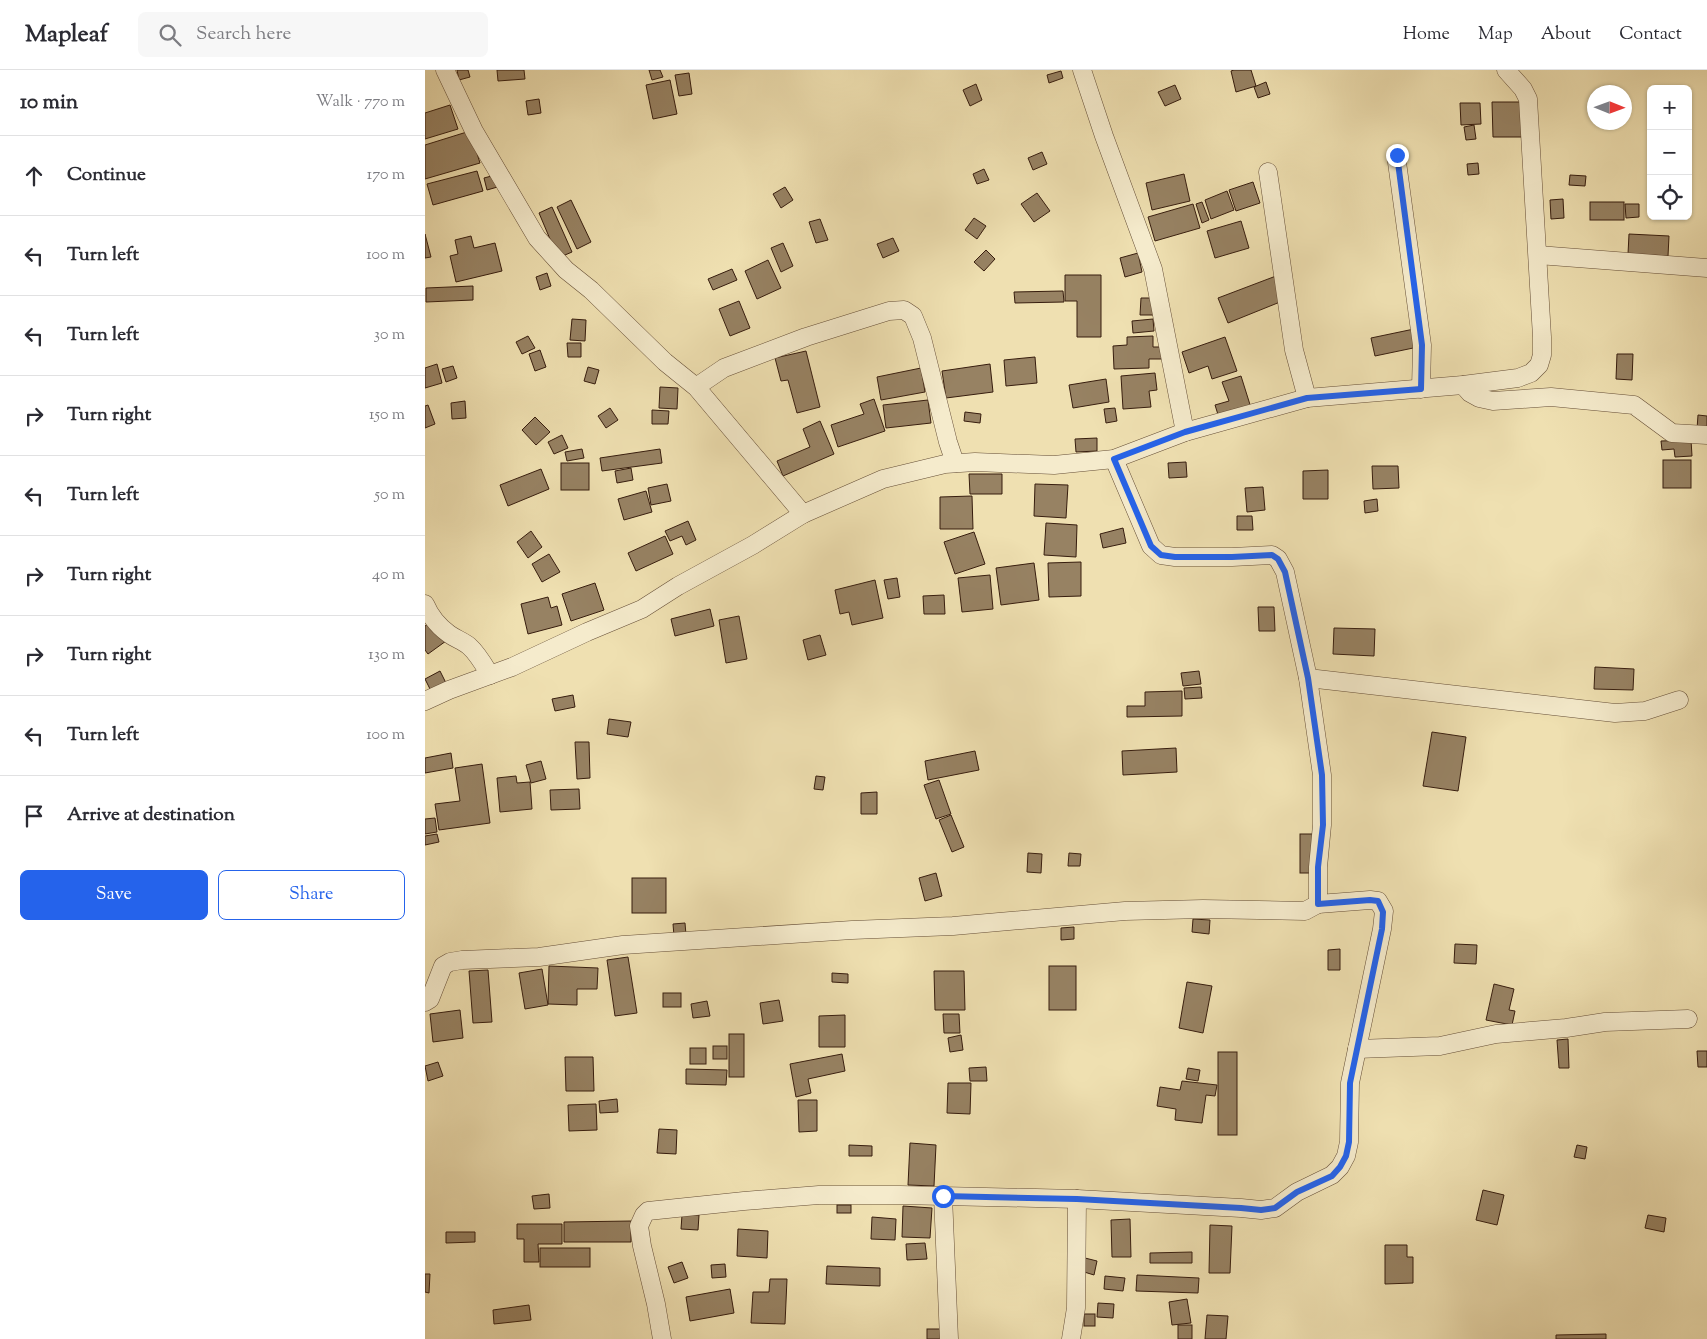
<!DOCTYPE html>
<html lang="en">
<head>
<meta charset="utf-8">
<style>
	:root { --surface:#fff; --page:#f7f7f7; --text:#2b2b33; --muted:#7c7c81; --line:#e1e1e2; --accent:#2563eb }
	body { margin:0; font-family:"Sorts Mill Goudy",serif; background:var(--page); color:var(--text) }
	.controls { position:absolute; right:15px; top:15px; display:grid; overflow:hidden; border-radius:8px; box-shadow:0 1px 4px #0004 }
	.controls button { width:45px; height:45px; display:grid; place-items:center; padding:0; border:0; border-bottom:1px solid var(--line); background:var(--surface); color:var(--text); font:25px sans-serif }
	.compass { position:absolute; left:1162px; top:15px; width:45px; height:45px; border-radius:50%; background:var(--surface); box-shadow:0 1px 4px #0004; rotate:91deg }
	.stop { position:absolute; width:15px; height:15px; margin:-11px; border:4px solid #2563eb; border-radius:50%; background:#fff }
	.stop.end { background:#2563eb; border-color:#fff; box-shadow:0 1px 5px #0008 }
	.list { margin:0; padding:0; list-style:none }
	h2 { display:flex; justify-content:space-between; align-items:center; height:65px; margin:0; padding:0 20px; font-size:21px }
	h2 small { font-size:16px; font-weight:400; color:var(--muted) }
	.list li { display:grid; grid-template-columns:32px 1fr auto; gap:15px; align-items:center; box-sizing:border-box; height:80px; padding:0 20px; border-top:1px solid var(--line) }
	.list b { display:block; font-size:19px; white-space:nowrap }
	.list em { font-size:16px; font-style:normal; color:var(--muted) }
	.actions { display:flex; gap:10px; padding:15px 20px }
	.actions a { flex:1; padding:11px 0; border:1px solid var(--accent); border-radius:8px; text-align:center; font-size:18px; color:var(--accent) }
	.actions .main { background:var(--accent); color:#fff }
	.icon { flex:none; width:28px; height:28px; fill:none; stroke:currentColor; stroke-width:2; stroke-linecap:round; stroke-linejoin:round }
	.map { position:relative; flex:none; width:1282px; height:1269px; overflow:hidden }
	header { display:flex; align-items:center; gap:30px; box-sizing:border-box; height:70px; padding:0 25px; background:var(--surface); border-bottom:1px solid var(--line) }
	header strong { font-size:24px }
	nav { display:flex; gap:28px; margin-inline-start:auto; font-size:18px }
	.search { width:350px; height:45px; background:var(--page); display:flex; align-items:center; gap:12px; box-sizing:border-box; padding:0 18px; border-radius:8px; color:var(--muted); font-size:19px }
	main { display:flex }
	aside { flex:1; background:var(--surface) }
	.map>svg:first-child { display:block }
	.building { fill:#978263; stroke:#371d0e }
	.lines { fill:none; stroke-linecap:round; stroke-linejoin:round }
	.minor-casing { stroke:#654e37; stroke-width:19 }
	.minor { stroke:#f5ebcc; stroke-width:18 }
	.route { stroke:#2563eb; stroke-width:6 }
</style>
</head>
<body>
<header>
<strong>Mapleaf</strong>
<div class="search"><svg class="icon" aria-label="search" viewBox="0 0 24 24"><circle cx="10" cy="10" r="6"/><path d="M15 15l6 6"/></svg>Search here</div>
<nav><a>Home</a><a>Map</a><a>About</a><a>Contact</a></nav>
</header>
<main>
<aside>
<h2>10 min<small>Walk · 770 m</small></h2>
<ul class="list">
<li><svg class="icon" aria-label="ahead" viewBox="0 0 24 24"><path d="M12 20V5M6 11l6-6 6 6"/></svg><div><b>Continue</b></div><em>170 m</em></li>
<li><svg class="icon" aria-label="left" viewBox="0 0 24 24"><path d="M17 20v-9H6M10 6l-5 5 5 5"/></svg><div><b>Turn left</b></div><em>100 m</em></li>
<li><svg class="icon" aria-label="left" viewBox="0 0 24 24"><path d="M17 20v-9H6M10 6l-5 5 5 5"/></svg><div><b>Turn left</b></div><em>30 m</em></li>
<li><svg class="icon" aria-label="right" viewBox="0 0 24 24"><path d="M7 20v-9h11M14 6l5 5-5 5"/></svg><div><b>Turn right</b></div><em>150 m</em></li>
<li><svg class="icon" aria-label="left" viewBox="0 0 24 24"><path d="M17 20v-9H6M10 6l-5 5 5 5"/></svg><div><b>Turn left</b></div><em>50 m</em></li>
<li><svg class="icon" aria-label="right" viewBox="0 0 24 24"><path d="M7 20v-9h11M14 6l5 5-5 5"/></svg><div><b>Turn right</b></div><em>40 m</em></li>
<li><svg class="icon" aria-label="right" viewBox="0 0 24 24"><path d="M7 20v-9h11M14 6l5 5-5 5"/></svg><div><b>Turn right</b></div><em>130 m</em></li>
<li><svg class="icon" aria-label="left" viewBox="0 0 24 24"><path d="M17 20v-9H6M10 6l-5 5 5 5"/></svg><div><b>Turn left</b></div><em>100 m</em></li>
<li><svg class="icon" aria-label="arrive" viewBox="0 0 24 24"><path d="M6 21V4h12l-3 4 3 4H6"/></svg><div><b>Arrive at destination</b></div></li>
</ul>
<div class="actions"><a class="main">Save</a><a>Share</a></div>
</aside>
<div class="map">
<svg width="1282" height="1269" viewBox="0 0 1282 1269">
	<rect width="100%" height="100%" fill="#efe0b1"/>
	<filter id="stains"><feTurbulence type="fractalNoise" baseFrequency=".004" numOctaves="4"/><feColorMatrix values="0 0 0 0 .2 0 0 0 0 .09 0 0 0 0 .02 0 0 0 .5 -.17"/></filter>
	<radialGradient id="worn" r=".72"><stop offset=".6" stop-color="#630" stop-opacity="0"/><stop offset="1" stop-color="#630" stop-opacity=".3"/></radialGradient>
	<g class="building">
		<polygon points="32,0 43,0 45,7 34,10"/>
		<polygon points="72,0 99,0 100,9 73,11"/>
		<polygon points="224,0 235,0 238,7 227,10"/>
		<polygon points="809,0 826,0 831,16 811,22 806,1"/>
		<polygon points="636,1 638,8 624,13 622,5"/>
		<polygon points="264,3 267,24 254,26 250,5"/>
		<polygon points="245,10 252,44 228,49 221,15"/>
		<polygon points="841,12 845,24 833,28 829,17"/>
		<polygon points="551,14 557,30 545,36 538,20"/>
		<polygon points="750,15 756,29 740,36 733,22"/>
		<polygon points="114,29 116,43 103,45 101,31"/>
		<polygon points="1067,32 1099,32 1099,67 1068,67"/>
		<polygon points="1035,33 1055,33 1056,54 1036,55"/>
		<polygon points="25,35 33,59 0,69 0,43"/>
		<polygon points="1049,55 1051,69 1041,70 1039,57"/>
		<polygon points="45,61 55,93 0,109 0,75"/>
		<polygon points="617,82 622,94 608,100 603,88"/>
		<polygon points="1053,93 1054,104 1043,105 1042,94"/>
		<polygon points="559,99 564,110 552,114 548,104"/>
		<polygon points="52,101 58,121 8,135 2,114"/>
		<polygon points="74,104 76,116 62,120 59,108"/>
		<polygon points="759,104 765,131 727,140 721,113"/>
		<polygon points="1145,105 1161,106 1160,116 1144,115"/>
		<polygon points="828,112 835,133 811,141 804,120"/>
		<polygon points="360,117 368,130 356,138 348,124"/>
		<polygon points="802,121 809,140 786,149 780,130"/>
		<polygon points="612,123 625,141 609,152 596,134"/>
		<polygon points="1138,129 1139,148 1126,149 1125,130"/>
		<polygon points="146,130 166,172 152,179 132,137"/>
		<polygon points="777,132 784,150 777,153 771,134"/>
		<rect x="1165" y="132" width="34" height="18"/>
		<polygon points="768,134 775,158 730,171 723,147"/>
		<polygon points="1200,134 1214,134 1214,147 1201,148"/>
		<polygon points="127,137 147,182 133,188 114,143"/>
		<polygon points="549,148 561,156 552,169 540,160"/>
		<polygon points="395,149 403,170 391,173 384,152"/>
		<polygon points="816,151 824,178 790,188 782,161"/>
		<polygon points="0,164 6,187 0,188"/>
		<polygon points="1204,164 1244,166 1243,186 1203,184"/>
		<polygon points="46,166 49,178 70,173 77,201 31,212 25,186 33,184 30,170"/>
		<polygon points="468,168 474,181 458,188 452,174"/>
		<polygon points="358,173 368,196 356,202 346,178"/>
		<polygon points="561,180 570,189 559,201 549,192"/>
		<polygon points="713,183 717,202 700,207 695,188"/>
		<polygon points="343,190 356,218 332,229 320,201"/>
		<polygon points="307,199 312,210 288,220 283,209"/>
		<polygon points="122,203 126,216 115,220 111,207"/>
		<polygon points="640,205 676,205 676,267 652,267 652,231 640,231"/>
		<polygon points="851,206 860,230 803,253 793,228"/>
		<polygon points="48,216 48,230 1,232 1,218"/>
		<polygon points="638,221 639,232 590,233 589,222"/>
		<polygon points="716,228 729,228 729,245 715,245"/>
		<polygon points="314,231 325,258 305,266 294,239"/>
		<polygon points="147,249 161,250 160,271 145,270"/>
		<polygon points="728,249 729,261 708,263 707,251"/>
		<polygon points="989,259 993,277 950,286 946,268"/>
		<polygon points="103,266 110,278 97,284 91,272"/>
		<polygon points="728,266 728,277 737,277 737,289 724,289 724,298 689,299 688,276 702,275 702,267"/>
		<polygon points="800,267 812,301 787,309 783,296 764,303 757,282"/>
		<polygon points="142,273 156,273 156,287 143,287"/>
		<polygon points="115,280 121,297 110,301 104,284"/>
		<polygon points="381,281 395,337 372,343 363,310 356,311 350,288"/>
		<polygon points="1192,284 1208,284 1207,310 1191,309"/>
		<polygon points="610,287 612,313 581,316 579,290"/>
		<polygon points="12,294 17,313 0,318 0,298"/>
		<polygon points="565,294 568,322 521,328 517,301"/>
		<polygon points="28,296 32,308 21,312 17,299"/>
		<polygon points="163,297 174,300 170,314 159,311"/>
		<polygon points="496,298 500,322 456,330 452,307"/>
		<polygon points="730,303 732,320 724,321 726,337 698,339 696,306"/>
		<polygon points="816,306 827,341 795,351 790,335 804,331 797,312"/>
		<polygon points="681,309 684,332 648,338 644,315"/>
		<polygon points="235,317 253,318 252,339 234,338"/>
		<polygon points="449,329 460,361 413,377 406,355 439,344 435,334"/>
		<polygon points="503,330 506,353 461,358 458,335"/>
		<polygon points="40,331 41,348 27,349 26,333"/>
		<polygon points="3,335 10,354 0,358 0,336"/>
		<polygon points="185,338 193,350 181,358 173,346"/>
		<polygon points="690,338 692,351 681,353 679,339"/>
		<polygon points="227,340 244,341 243,354 227,354"/>
		<polygon points="540,342 556,344 555,353 539,351"/>
		<polygon points="1273,345 1282,346 1282,360 1272,359"/>
		<polygon points="110,347 125,362 111,375 97,360"/>
		<polygon points="395,351 409,384 358,406 352,391 385,377 378,359"/>
		<polygon points="137,365 143,378 129,384 123,372"/>
		<polygon points="672,368 672,381 651,382 650,369"/>
		<polygon points="1266,370 1267,386 1250,387 1249,379 1237,380 1236,371"/>
		<polygon points="157,379 159,388 142,391 140,382"/>
		<polygon points="235,379 237,393 177,401 175,388"/>
		<rect x="1238" y="390" width="28" height="28"/>
		<polygon points="761,392 762,407 744,408 743,393"/>
		<rect x="136" y="393" width="28" height="27"/>
		<polygon points="947,396 973,396 974,418 948,419"/>
		<polygon points="206,398 208,410 192,413 190,401"/>
		<polygon points="116,399 124,419 83,436 75,415"/>
		<polygon points="903,400 903,429 878,429 878,401"/>
		<polygon points="544,404 577,404 577,424 545,424"/>
		<polygon points="242,414 246,431 226,435 223,418"/>
		<polygon points="610,414 643,415 641,448 609,446"/>
		<polygon points="838,417 840,440 822,442 820,418"/>
		<polygon points="221,421 227,442 199,450 193,429"/>
		<polygon points="547,426 548,459 515,459 515,427"/>
		<polygon points="952,429 953,441 940,443 939,431"/>
		<polygon points="812,446 827,446 828,460 812,460"/>
		<polygon points="263,451 271,470 261,475 257,466 245,471 240,461"/>
		<polygon points="621,453 652,455 651,487 619,485"/>
		<polygon points="698,458 701,473 678,478 675,464"/>
		<polygon points="106,461 117,477 103,488 92,472"/>
		<polygon points="549,462 560,494 530,504 519,472"/>
		<polygon points="240,466 248,484 211,501 203,483"/>
		<polygon points="124,484 135,502 117,512 107,494"/>
		<polygon points="656,492 656,526 624,527 623,493"/>
		<polygon points="609,493 614,530 576,535 571,498"/>
		<polygon points="565,505 568,539 537,542 533,508"/>
		<polygon points="472,508 475,527 463,529 459,510"/>
		<polygon points="450,510 458,548 427,555 424,542 415,544 410,520"/>
		<polygon points="170,513 179,540 146,551 137,524"/>
		<polygon points="519,525 520,544 499,544 498,526"/>
		<polygon points="123,527 126,538 132,536 137,555 103,564 96,534"/>
		<polygon points="833,537 849,537 850,561 834,561"/>
		<polygon points="285,539 289,556 250,566 246,549"/>
		<polygon points="314,546 322,589 301,593 294,550"/>
		<polygon points="7,551 21,571 3,584 0,580 0,556"/>
		<polygon points="909,558 950,559 949,586 908,584"/>
		<polygon points="395,565 401,585 383,590 378,570"/>
		<polygon points="1170,597 1209,599 1208,620 1169,619"/>
		<polygon points="15,601 21,613 6,621 0,609"/>
		<polygon points="774,601 776,614 758,616 756,603"/>
		<polygon points="776,617 777,628 760,629 759,618"/>
		<polygon points="757,621 757,646 702,647 702,636 720,636 720,622"/>
		<polygon points="148,625 150,637 130,641 127,629"/>
		<polygon points="184,649 206,652 203,667 182,664"/>
		<polygon points="1007,662 1041,667 1033,721 998,716"/>
		<polygon points="150,672 164,672 165,708 152,709"/>
		<polygon points="751,678 752,702 698,705 697,681"/>
		<polygon points="550,681 554,700 503,710 500,691"/>
		<polygon points="26,683 28,698 0,703 0,688"/>
		<polygon points="116,691 121,709 106,713 101,695"/>
		<polygon points="57,694 65,753 14,760 10,734 35,731 30,698"/>
		<polygon points="91,706 92,713 105,712 107,739 75,742 72,708"/>
		<polygon points="391,706 400,707 398,720 389,719"/>
		<polygon points="514,710 526,744 511,749 499,715"/>
		<polygon points="154,719 155,739 126,740 125,720"/>
		<polygon points="452,722 452,744 436,744 436,723"/>
		<polygon points="526,745 539,777 527,782 514,750"/>
		<polygon points="10,748 12,762 0,764 0,749"/>
		<polygon points="12,764 14,772 0,775 0,766"/>
		<rect x="875" y="764" width="14" height="39"/>
		<polygon points="603,783 617,784 616,803 602,802"/>
		<polygon points="644,783 656,784 655,796 643,796"/>
		<polygon points="511,803 517,826 500,831 494,808"/>
		<rect x="207" y="808" width="34" height="35"/>
		<polygon points="768,849 785,850 784,864 767,862"/>
		<polygon points="260,853 261,865 249,866 248,854"/>
		<polygon points="649,857 649,869 636,870 636,858"/>
		<polygon points="1030,874 1052,875 1051,894 1029,893"/>
		<polygon points="915,879 915,900 903,900 903,880"/>
		<polygon points="203,887 212,943 190,946 182,890"/>
		<polygon points="124,896 173,898 172,919 152,919 152,935 123,934"/>
		<rect x="624" y="896" width="27" height="44"/>
		<polygon points="117,899 123,935 100,939 94,903"/>
		<polygon points="63,900 67,952 48,953 44,901"/>
		<polygon points="509,901 539,901 540,940 510,940"/>
		<polygon points="407,903 423,904 423,913 407,912"/>
		<polygon points="762,912 787,916 778,963 754,958"/>
		<polygon points="1069,914 1089,919 1084,940 1090,941 1087,955 1061,950"/>
		<rect x="238" y="923" width="18" height="14"/>
		<polygon points="354,930 358,951 338,954 335,933"/>
		<polygon points="282,931 285,946 268,948 266,934"/>
		<polygon points="35,940 38,968 8,972 5,944"/>
		<polygon points="518,944 534,944 535,963 519,963"/>
		<polygon points="420,945 420,977 394,977 394,946"/>
		<rect x="304" y="964" width="15" height="43"/>
		<polygon points="536,965 538,980 525,982 523,968"/>
		<polygon points="1143,969 1144,998 1134,998 1132,970"/>
		<rect x="288" y="976" width="14" height="13"/>
		<rect x="265" y="978" width="16" height="16"/>
		<polygon points="1272,981 1282,981 1282,997 1273,997"/>
		<rect x="793" y="982" width="19" height="83"/>
		<polygon points="417,984 420,1001 383,1009 386,1023 371,1027 365,994"/>
		<polygon points="140,987 168,987 169,1021 141,1021"/>
		<polygon points="13,992 18,1006 3,1011 0,996"/>
		<polygon points="561,997 562,1011 545,1011 544,998"/>
		<polygon points="763,998 775,1000 773,1011 761,1009"/>
		<polygon points="261,999 302,1000 301,1015 261,1014"/>
		<polygon points="757,1011 792,1015 790,1026 781,1025 777,1053 750,1050 751,1039 732,1036 735,1017 755,1020"/>
		<polygon points="523,1013 546,1013 545,1044 522,1043"/>
		<polygon points="192,1029 193,1042 175,1043 174,1031"/>
		<polygon points="373,1030 392,1030 392,1061 374,1062"/>
		<polygon points="171,1034 172,1060 144,1061 143,1035"/>
		<polygon points="234,1059 252,1060 251,1084 232,1083"/>
		<polygon points="485,1073 511,1075 509,1116 483,1115"/>
		<polygon points="424,1075 447,1076 447,1086 424,1086"/>
		<polygon points="1152,1075 1162,1077 1160,1089 1149,1087"/>
		<polygon points="1058,1120 1079,1125 1072,1155 1051,1150"/>
		<polygon points="124,1124 125,1138 109,1139 107,1126"/>
		<rect x="412" y="1135" width="14" height="8"/>
		<polygon points="478,1136 507,1138 505,1168 477,1167"/>
		<polygon points="257,1145 274,1145 273,1160 256,1159"/>
		<polygon points="1223,1145 1241,1148 1239,1162 1220,1158"/>
		<polygon points="447,1147 471,1149 470,1170 446,1169"/>
		<polygon points="705,1149 706,1187 687,1187 686,1150"/>
		<polygon points="206,1151 206,1172 139,1172 139,1152"/>
		<polygon points="92,1154 137,1154 137,1174 113,1174 114,1192 99,1192 99,1169 92,1169"/>
		<polygon points="785,1155 807,1156 805,1203 784,1203"/>
		<polygon points="313,1159 343,1161 342,1188 312,1186"/>
		<polygon points="21,1162 50,1162 50,1172 21,1173"/>
		<polygon points="500,1173 502,1189 482,1190 481,1174"/>
		<polygon points="960,1175 982,1175 982,1187 988,1187 988,1213 960,1214"/>
		<rect x="115" y="1178" width="50" height="19"/>
		<polygon points="767,1182 767,1193 725,1193 725,1183"/>
		<polygon points="660,1188 672,1191 669,1205 656,1201"/>
		<polygon points="257,1192 263,1208 249,1213 243,1197"/>
		<polygon points="300,1194 301,1207 287,1208 286,1195"/>
		<polygon points="402,1196 455,1198 455,1216 401,1214"/>
		<polygon points="0,1204 5,1204 4,1223 0,1222"/>
		<polygon points="712,1205 774,1208 773,1223 711,1221"/>
		<polygon points="680,1206 700,1208 698,1221 679,1219"/>
		<polygon points="345,1209 362,1209 360,1254 326,1253 328,1222 344,1222"/>
		<polygon points="305,1219 309,1243 265,1251 261,1227"/>
		<polygon points="762,1229 766,1253 747,1255 744,1232"/>
		<polygon points="673,1233 689,1234 688,1248 672,1247"/>
		<polygon points="104,1235 106,1250 69,1254 68,1240"/>
		<rect x="659" y="1244" width="11" height="12"/>
		<polygon points="782,1245 803,1246 801,1269 780,1269"/>
		<rect x="753" y="1255" width="14" height="14"/>
		<rect x="502" y="1259" width="14" height="10"/>
		<polygon points="1181,1264 1181,1269 1131,1269 1131,1265"/>
	</g>
	<g class="lines">
		<g class="minor-casing">
			<g id="minor">
				<polyline points="20,0 49,61 112,168 141,200 166,220 240,292 271,317 378,444"/>
				<polyline points="657,0 679,66 728,199 760,362"/>
				<polyline points="971,85 997,275 996,319"/>
				<polyline points="843,102 869,280 882,328"/>
				<polyline points="1113,185 1282,198"/>
				<polyline points="1038,315 1045,323 1054,328 1068,331 1126,327 1209,335 1247,363 1282,365"/>
				<polyline points="271,317 299,298 381,267 464,241 479,240 488,246 497,268 523,372 530,393"/>
				<path d="M0,534c5,12 13,22 24,30 7,5 14,7 20,12 9,8 15,19 21,29"/>
				<polyline points="883,608 1190,643 1220,641 1254,630"/>
				<polyline points="0,631 24,620 87,597 162,562 217,539 253,516 328,475 378,444 458,409 520,394 550,392 629,395 689,389 760,362 882,328 1038,315 1093,308 1106,303 1114,295 1117,285 1117,267 1103,29 1098,19 1081,0"/>
				<polyline points="0,932 5,929 18,896 25,892 37,890 114,887 198,875 427,860 528,856 700,841 778,839 880,841 893,834"/>
				<polyline points="932,979 1015,976 1071,964 1141,958 1180,952 1263,949"/>
				<polyline points="518,1126 524,1269"/>
				<polyline points="237,1269 231,1234 217,1176 214,1156 219,1145 223,1141 319,1131 394,1125 475,1125 652,1129 816,1138 836,1140 850,1138 872,1122 907,1105 915,1097 921,1086 924,1072 925,1013 957,859 959,841 953,831 945,830 893,834 893,797 897,755 897,705 883,608 860,502 853,489 847,485 807,487 750,487 736,485 726,476 689,389"/>
				<polyline points="646,1269 651,1238 652,1129"/>
			</g>
		</g>
		<use href="#minor" class="minor"/>
	</g>
	<g class="lines">
		<polyline class="route" points="518,1126 652,1129 816,1138 836,1140 850,1138 872,1122 907,1106 915,1097 921,1086 924,1072 925,1013 957,859 958,842 953,831 945,830 893,834 893,797 898,755 897,705 883,608 860,502 853,489 847,485 807,487 750,487 736,485 726,476 689,389 760,362 882,328 996,319 997,275 972,85"/>
	</g>
	<rect width="100%" height="100%" filter="url(#stains)"/>
	<rect width="100%" height="100%" fill="url(#worn)"/>
</svg>
<div class="controls">
<button>+</button>
<button>−</button>
<button><svg class="icon" aria-label="locate" viewBox="0 0 24 24"><circle cx="12" cy="12" r="6"/><path d="M12 2v4M12 18v4M2 12h4M18 12h4"/></svg></button>
</div>
<svg class="compass" viewBox="-18 -18 36 36"><path d="M0-13l5 13h-10z" fill="#e53935"/><path d="M0 13l5-13h-10z" fill="#7c7c81"/></svg>
<div class="stop" style="left:518px;top:1126px"></div>
<div class="stop end" style="left:972px;top:85px"></div>
</div>
</main>
</body>
</html>
